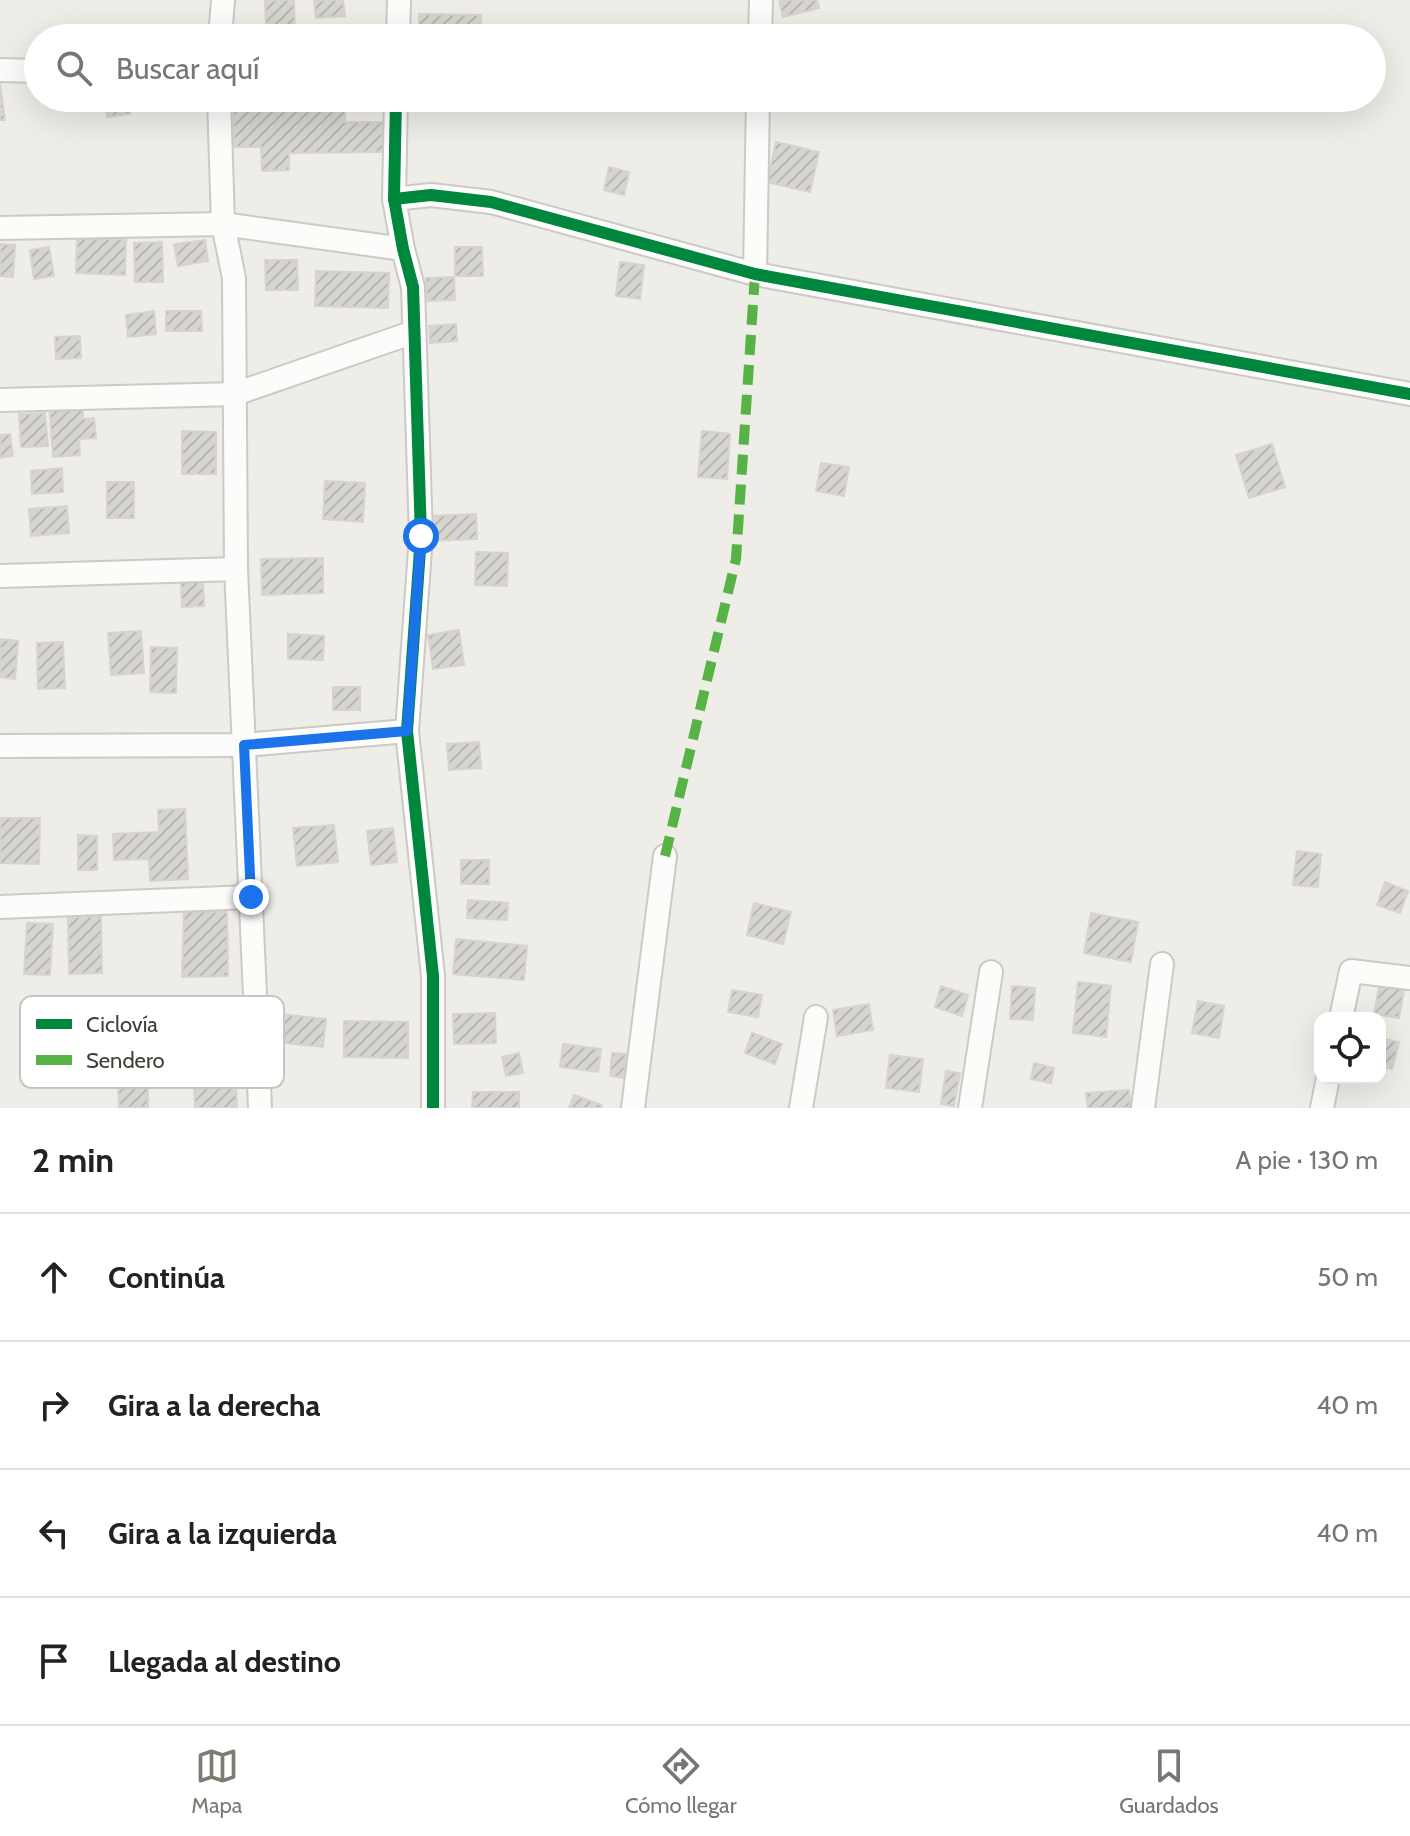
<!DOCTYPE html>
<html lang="es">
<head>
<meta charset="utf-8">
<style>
	:root { --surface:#fff; --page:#f2f2f2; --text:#222; --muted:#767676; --line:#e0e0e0; --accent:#7e7b73 }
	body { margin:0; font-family:Cabin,sans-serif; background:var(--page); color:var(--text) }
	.controls { position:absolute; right:24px; bottom:24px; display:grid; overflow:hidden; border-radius:16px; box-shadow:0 8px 32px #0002 }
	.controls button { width:72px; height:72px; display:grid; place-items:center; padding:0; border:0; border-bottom:2px solid var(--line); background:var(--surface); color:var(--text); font:40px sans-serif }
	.stop { position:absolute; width:24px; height:24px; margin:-18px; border:6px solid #1a73e8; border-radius:50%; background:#fff }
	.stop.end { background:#1a73e8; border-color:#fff; box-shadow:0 2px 8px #0008 }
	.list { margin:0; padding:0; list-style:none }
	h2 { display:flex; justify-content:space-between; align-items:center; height:104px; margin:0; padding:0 32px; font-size:34px }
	h2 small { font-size:26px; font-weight:400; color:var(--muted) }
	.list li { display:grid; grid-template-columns:52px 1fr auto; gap:24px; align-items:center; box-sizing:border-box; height:128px; padding:0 32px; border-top:2px solid var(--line) }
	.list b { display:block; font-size:30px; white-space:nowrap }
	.list em { font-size:26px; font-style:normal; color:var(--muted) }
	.icon { flex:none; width:44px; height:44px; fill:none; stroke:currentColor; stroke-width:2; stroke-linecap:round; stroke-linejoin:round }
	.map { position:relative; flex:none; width:1410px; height:1108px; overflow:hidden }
	.search { position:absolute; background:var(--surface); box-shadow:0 8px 32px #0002; left:24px; right:24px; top:24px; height:88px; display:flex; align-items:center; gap:20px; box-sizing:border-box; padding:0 28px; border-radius:44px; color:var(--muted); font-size:30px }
	.sheet { height:616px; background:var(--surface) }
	nav { display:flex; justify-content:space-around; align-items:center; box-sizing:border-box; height:112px; border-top:2px solid var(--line); background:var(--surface); font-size:22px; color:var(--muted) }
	nav a { display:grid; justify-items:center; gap:4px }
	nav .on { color:var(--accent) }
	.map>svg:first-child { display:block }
	.building { fill:url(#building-hatch); stroke:#d6d4cd; stroke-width:2 }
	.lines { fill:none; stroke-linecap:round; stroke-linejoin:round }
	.minor-casing { stroke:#cccac5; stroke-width:26 }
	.minor { stroke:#fcfcfb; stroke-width:22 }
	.quiet { stroke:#57b346; stroke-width:10; stroke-dasharray:20 10; stroke-linecap:butt }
	.cycleway-casing { stroke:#fff; stroke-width:17 }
	.cycleway { stroke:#00873e; stroke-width:12 }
	.route { stroke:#1a73e8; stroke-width:10 }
	.key { fill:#fff; stroke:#c6c5c2; stroke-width:2 }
	.key-label { font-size:22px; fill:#423e35 }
</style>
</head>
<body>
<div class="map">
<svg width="1410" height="1108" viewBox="0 0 1410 1108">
	<defs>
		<pattern id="building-hatch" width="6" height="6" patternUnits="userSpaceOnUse" patternTransform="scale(2)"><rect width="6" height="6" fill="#d7d5d0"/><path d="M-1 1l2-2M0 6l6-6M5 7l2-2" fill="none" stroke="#bab8b3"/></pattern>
	</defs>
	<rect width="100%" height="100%" fill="#eeede7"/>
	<g class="building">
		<polygon points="265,0 294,0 295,38 243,38 242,27 266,26"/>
		<polygon points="314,0 343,0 345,16 316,18"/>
		<polygon points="779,0 817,0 819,8 783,17"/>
		<polygon points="419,14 481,15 481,38 419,38"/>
		<polygon points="0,83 5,120 0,120"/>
		<polygon points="105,98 128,98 130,114 107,117"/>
		<polygon points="310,98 311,107 345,106 345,122 382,122 383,152 289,153 289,170 262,171 261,147 234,147 233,99"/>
		<polygon points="776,142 819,152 810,192 767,182"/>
		<polygon points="609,167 629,172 624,195 604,190"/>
		<polygon points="77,238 126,239 125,275 76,273"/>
		<polygon points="205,240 208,261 178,266 174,244"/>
		<polygon points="162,242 163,282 135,282 134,243"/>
		<polygon points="0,244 15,245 13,277 0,276"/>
		<polygon points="49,247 54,276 34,279 30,250"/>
		<polygon points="455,247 482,247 483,276 455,276"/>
		<polygon points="265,260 297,260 298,290 266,290"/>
		<polygon points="620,262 644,265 640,299 616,296"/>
		<polygon points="316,271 389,273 388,308 315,306"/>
		<polygon points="454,277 455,300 427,301 426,278"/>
		<polygon points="154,311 156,334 128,337 126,315"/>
		<polygon points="166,311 201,311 202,331 166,331"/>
		<polygon points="456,324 457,341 430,343 429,326"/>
		<polygon points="80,336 81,358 56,359 55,337"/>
		<polygon points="82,401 83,419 94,418 96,438 79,439 80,455 53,457 49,403"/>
		<polygon points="45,413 48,446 21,447 19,414"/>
		<polygon points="182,431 216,432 216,474 182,474"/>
		<polygon points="702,431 730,434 727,479 698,477"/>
		<polygon points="10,434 13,456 0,458 0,435"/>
		<polygon points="1272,444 1285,487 1249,498 1236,455"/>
		<polygon points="821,463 849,467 844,496 816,491"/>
		<polygon points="62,468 63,492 32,494 31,471"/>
		<polygon points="325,481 365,483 363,522 323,519"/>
		<rect x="107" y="482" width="27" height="36"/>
		<polygon points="67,506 69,533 31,536 29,509"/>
		<polygon points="476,514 477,539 430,541 429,516"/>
		<polygon points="476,552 508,553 507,586 475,585"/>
		<polygon points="323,558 323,593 262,595 261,559"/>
		<polygon points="203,580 204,606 182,607 181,581"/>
		<polygon points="459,630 464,665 433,669 428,635"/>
		<polygon points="141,631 144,673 111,675 108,633"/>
		<polygon points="288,634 324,636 323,660 288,659"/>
		<polygon points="0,639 18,641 15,679 0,677"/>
		<polygon points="63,642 65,688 38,689 37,643"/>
		<polygon points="151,647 177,648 176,693 150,692"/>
		<rect x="333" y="687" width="27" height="23"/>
		<polygon points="479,742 481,768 449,770 447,744"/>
		<polygon points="185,809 188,879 150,881 149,859 114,860 113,834 159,832 158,810"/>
		<polygon points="0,818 40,818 39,864 0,863"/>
		<polygon points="334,825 338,862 297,866 293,828"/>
		<polygon points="393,828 397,862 371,865 367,831"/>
		<polygon points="78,835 97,836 97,870 78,870"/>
		<polygon points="1297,851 1321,854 1318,887 1293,885"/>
		<rect x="461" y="860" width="28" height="24"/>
		<polygon points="1385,882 1408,891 1400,913 1377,905"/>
		<polygon points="468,900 508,903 507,920 467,918"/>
		<polygon points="754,903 791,912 783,944 747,935"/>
		<polygon points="184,911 227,912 228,976 182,977"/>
		<polygon points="1091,913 1138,922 1131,962 1084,953"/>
		<polygon points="101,916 102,973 69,974 68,917"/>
		<polygon points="27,923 53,924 50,975 24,974"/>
		<polygon points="456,939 527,946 524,980 453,974"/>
		<polygon points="1380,981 1405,985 1399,1018 1374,1014"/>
		<polygon points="1078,982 1111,986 1106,1037 1073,1033"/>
		<polygon points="941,986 968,995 962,1016 935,1007"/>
		<polygon points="1012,986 1035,988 1033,1020 1010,1019"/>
		<polygon points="732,990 762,995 758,1017 728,1012"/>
		<polygon points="1198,1001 1224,1006 1219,1038 1192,1033"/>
		<polygon points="869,1004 873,1030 837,1036 833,1010"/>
		<polygon points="495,1013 496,1043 454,1044 453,1014"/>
		<polygon points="279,1014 326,1019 323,1047 276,1042"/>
		<polygon points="344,1021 408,1022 408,1058 344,1057"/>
		<polygon points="752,1033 782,1044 775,1064 745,1053"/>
		<polygon points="1380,1038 1399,1042 1392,1069 1380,1066"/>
		<polygon points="563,1044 601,1049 598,1072 560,1067"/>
		<polygon points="519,1053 523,1073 506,1076 502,1057"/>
		<polygon points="612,1053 626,1054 624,1078 610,1076"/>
		<polygon points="890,1055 923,1059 919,1092 886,1088"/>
		<polygon points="1034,1063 1054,1068 1051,1083 1031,1079"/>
		<polygon points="946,1071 960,1073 954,1106 941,1104"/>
		<polygon points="236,1082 237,1108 195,1108 194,1084"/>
		<polygon points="148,1083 148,1107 119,1108 118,1084"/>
		<polygon points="1129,1090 1131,1108 1088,1108 1086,1093"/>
		<polygon points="473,1092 519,1092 519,1108 472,1108"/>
		<polygon points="574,1095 602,1105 601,1108 569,1108"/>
	</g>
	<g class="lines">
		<g class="minor-casing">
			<g id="minor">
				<polyline points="220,38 223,0"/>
				<polyline points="398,38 399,0"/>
				<polyline points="760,38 761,0"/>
				<polyline points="0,70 38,71"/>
				<polyline points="219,98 223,224 234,278 236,569 260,1108"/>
				<polyline points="396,98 394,199 403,249 413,287 421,536 407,731 433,976 433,1108"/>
				<polyline points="394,199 431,195 491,202 755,274 1410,394"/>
				<polyline points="0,228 223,224 403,249"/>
				<polyline points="755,274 758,98"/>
				<polyline points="0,400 235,394 414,332"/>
				<polyline points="0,576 236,569"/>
				<polyline points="0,746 244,745 407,731"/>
				<polyline points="0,907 251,897"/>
				<polyline points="1341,1018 1351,971 1410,978"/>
				<polyline points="633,1108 665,856"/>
				<polyline points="801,1108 816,1017"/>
				<polyline points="970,1108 991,972"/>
				<polyline points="1143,1108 1162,964"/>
				<polyline points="1322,1108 1328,1078"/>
			</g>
		</g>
		<use href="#minor" class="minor"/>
		<polyline class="quiet" points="665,856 736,559 755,274"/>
		<g class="cycleway-casing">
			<g id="cycleway">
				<polyline points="396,98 394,199 403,249 413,287 421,536 407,731 433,976 433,1108"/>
				<polyline points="394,199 431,195 491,202 755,274 1410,394"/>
			</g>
		</g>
		<use href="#cycleway" class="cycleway"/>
	</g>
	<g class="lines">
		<polyline class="route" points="251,897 244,745 407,731 421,536"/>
	</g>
	<rect x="20" y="996" width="264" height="92" rx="12" class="key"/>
	<rect x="36" y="1019" width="36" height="10" fill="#00873e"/>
	<rect x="36" y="1055" width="36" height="10" fill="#57b346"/>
	<g class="key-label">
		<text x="86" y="1032">Ciclovía</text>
		<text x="86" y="1068">Sendero</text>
	</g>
</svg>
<div class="controls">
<button><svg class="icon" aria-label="locate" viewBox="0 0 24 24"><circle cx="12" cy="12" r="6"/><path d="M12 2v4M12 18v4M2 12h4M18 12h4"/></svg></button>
</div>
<div class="stop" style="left:421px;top:536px"></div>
<div class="stop end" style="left:251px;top:897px"></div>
<div class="search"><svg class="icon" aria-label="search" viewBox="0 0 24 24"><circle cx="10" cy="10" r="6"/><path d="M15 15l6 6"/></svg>Buscar aquí</div>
</div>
<section class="sheet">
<h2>2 min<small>A pie · 130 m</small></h2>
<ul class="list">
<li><svg class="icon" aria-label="ahead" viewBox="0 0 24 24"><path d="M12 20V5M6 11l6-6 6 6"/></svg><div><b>Continúa</b></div><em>50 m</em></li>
<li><svg class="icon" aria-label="right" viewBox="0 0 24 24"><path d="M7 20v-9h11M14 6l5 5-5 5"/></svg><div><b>Gira a la derecha</b></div><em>40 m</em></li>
<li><svg class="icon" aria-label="left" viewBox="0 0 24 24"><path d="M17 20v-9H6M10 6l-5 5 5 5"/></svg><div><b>Gira a la izquierda</b></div><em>40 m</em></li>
<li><svg class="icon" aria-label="arrive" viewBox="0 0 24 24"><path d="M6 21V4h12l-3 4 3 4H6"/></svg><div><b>Llegada al destino</b></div></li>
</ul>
</section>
<nav>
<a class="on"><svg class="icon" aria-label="map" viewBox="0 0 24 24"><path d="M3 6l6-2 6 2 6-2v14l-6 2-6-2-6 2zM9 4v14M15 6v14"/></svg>Mapa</a>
<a><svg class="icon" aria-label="directions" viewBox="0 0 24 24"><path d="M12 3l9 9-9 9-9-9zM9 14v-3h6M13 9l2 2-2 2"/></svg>Cómo llegar</a>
<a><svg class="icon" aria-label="saved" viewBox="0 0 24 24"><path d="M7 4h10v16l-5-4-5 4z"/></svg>Guardados</a>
</nav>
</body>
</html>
